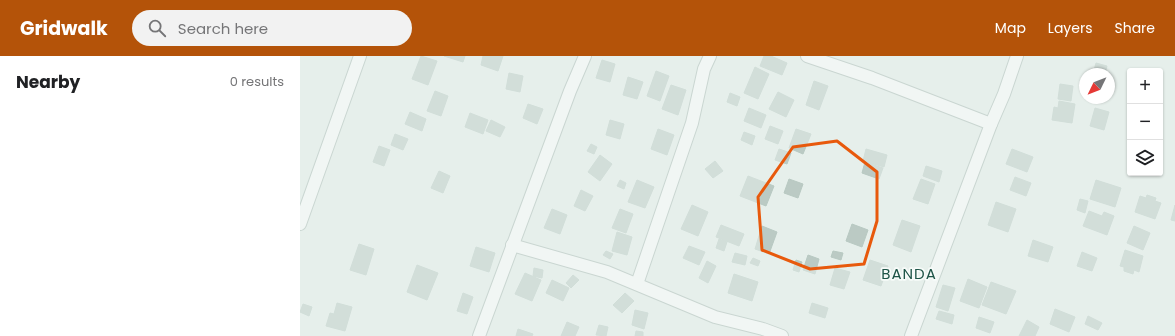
<!DOCTYPE html>
<html lang="en">
<head>
<meta charset="utf-8">
<style>
	:root { --surface:#fff; --page:#f2f2f2; --text:#202124; --muted:#757577; --line:#e0e0e0; --accent:#b45309 }
	body { margin:0; font-family:Poppins,sans-serif; background:var(--page); color:var(--text) }
	.controls { position:absolute; right:12px; top:12px; display:grid; overflow:hidden; border-radius:4px; box-shadow:0 1px 3px #0004 }
	.controls button { width:36px; height:36px; display:grid; place-items:center; padding:0; border:0; border-bottom:1px solid var(--line); background:var(--surface); color:var(--text); font:20px sans-serif }
	.compass { position:absolute; left:779px; top:12px; width:36px; height:36px; border-radius:50%; background:var(--surface); box-shadow:0 1px 3px #0004; rotate:227deg }
	.list { margin:0; padding:0; list-style:none }
	h2 { display:flex; justify-content:space-between; align-items:center; height:52px; margin:0; padding:0 16px; font-size:17px }
	h2 small { font-size:13px; font-weight:400; color:var(--muted) }
	.icon { flex:none; width:22px; height:22px; fill:none; stroke:currentColor; stroke-width:2; stroke-linecap:round; stroke-linejoin:round }
	.map { position:relative; flex:none; width:875px; height:280px; overflow:hidden }
	header { display:flex; align-items:center; gap:24px; box-sizing:border-box; height:56px; padding:0 20px; background:var(--accent); color:#fff }
	header strong { font-size:19px }
	nav { display:flex; gap:22px; margin-inline-start:auto; font-size:14px }
	.search { width:280px; height:36px; background:var(--page); display:flex; align-items:center; gap:10px; box-sizing:border-box; padding:0 14px; border-radius:22px; color:var(--muted); font-size:15px }
	main { display:flex }
	aside { flex:1; background:var(--surface) }
	.map>svg:first-child { display:block }
	.building { fill:#bbcac4; stroke:#b8c9c2 }
	.lines { fill:none; stroke-linecap:round; stroke-linejoin:round }
	.minor-casing { stroke:#a8b8b2; stroke-width:14 }
	.minor { stroke:#fff; stroke-width:12 }
	.marked { fill:none; stroke:#e8590c; stroke-width:3; stroke-linejoin:round }
	.labels { text-anchor:middle; stroke-width:3.5; stroke-linejoin:round; paint-order:stroke }
	.neighbourhood-label { font-size:15px; letter-spacing:1px; fill:#1f5548; stroke:#f7fbf9 }
</style>
</head>
<body>
<header>
<strong>Gridwalk</strong>
<div class="search"><svg class="icon" aria-label="search" viewBox="0 0 24 24"><circle cx="10" cy="10" r="6"/><path d="M15 15l6 6"/></svg>Search here</div>
<nav><a>Map</a><a>Layers</a><a>Share</a></nav>
</header>
<main>
<aside>
<h2>Nearby<small>0 results</small></h2>
<ul class="list">
</ul>
</aside>
<div class="map">
<svg width="875" height="280" viewBox="0 0 875 280">
	<rect width="100%" height="100%" fill="#e6efeb"/>
	<g class="building">
		<polygon points="121,0 137,5 128,29 112,23"/>
		<polygon points="144,0 165,0 163,6"/>
		<polygon points="183,0 203,0 198,15 181,9"/>
		<polygon points="464,0 471,0 487,7 482,19 460,10"/>
		<polygon points="302,4 315,8 310,26 296,22"/>
		<polygon points="796,7 807,10 805,18 793,18"/>
		<polygon points="455,11 469,18 458,43 444,37"/>
		<polygon points="356,15 369,20 360,45 347,40"/>
		<polygon points="209,17 223,20 220,36 206,33"/>
		<polygon points="328,21 343,26 337,43 323,39"/>
		<polygon points="514,25 528,30 519,54 506,49"/>
		<polygon points="760,28 773,30 771,45 758,43"/>
		<polygon points="371,29 386,34 378,59 362,53"/>
		<polygon points="135,35 148,40 141,60 127,55"/>
		<polygon points="478,36 494,44 486,61 469,53"/>
		<polygon points="430,37 440,41 437,50 427,46"/>
		<polygon points="759,45 775,48 772,67 752,64 754,51 758,52"/>
		<polygon points="228,48 243,53 237,68 223,62"/>
		<polygon points="449,52 466,59 461,72 444,65"/>
		<polygon points="795,52 809,56 804,74 790,70"/>
		<polygon points="110,56 126,63 122,75 105,68"/>
		<polygon points="170,57 188,64 183,78 165,71"/>
		<polygon points="191,64 205,71 200,81 186,75"/>
		<polygon points="310,64 324,68 320,83 306,79"/>
		<polygon points="470,70 483,75 478,88 465,83"/>
		<polygon points="358,73 374,79 367,99 351,93"/>
		<polygon points="496,73 511,78 503,98 489,92"/>
		<polygon points="444,76 455,80 452,89 441,84"/>
		<polygon points="95,78 108,83 103,94 91,89"/>
		<polygon points="291,88 297,91 294,98 287,95"/>
		<polygon points="79,90 90,94 84,110 73,106"/>
		<polygon points="479,93 491,97 487,108 475,104"/>
		<polygon points="566,93 587,99 584,111 563,105"/>
		<polygon points="712,93 733,101 727,116 706,108"/>
		<polygon points="300,99 312,108 300,125 288,116"/>
		<polygon points="415,105 423,115 413,122 405,113"/>
		<polygon points="565,106 583,112 579,123 562,117"/>
		<polygon points="626,110 642,115 639,126 623,120"/>
		<polygon points="139,115 150,120 143,137 131,132"/>
		<polygon points="448,120 474,130 466,150 440,140"/>
		<polygon points="715,121 731,127 726,140 710,134"/>
		<polygon points="489,123 503,128 498,142 484,137"/>
		<polygon points="621,123 635,128 628,148 613,143"/>
		<polygon points="320,124 326,127 324,133 317,130"/>
		<polygon points="337,124 354,131 345,152 328,146"/>
		<polygon points="796,124 821,132 815,151 790,143"/>
		<polygon points="281,134 293,140 285,155 274,150"/>
		<polygon points="847,139 856,142 855,145 861,147 855,163 835,156 840,140 846,142"/>
		<polygon points="780,143 788,145 785,157 777,154"/>
		<polygon points="696,146 716,153 708,176 688,169"/>
		<polygon points="392,149 408,156 398,180 381,173"/>
		<polygon points="875,149 875,165 871,164"/>
		<polygon points="252,153 267,159 260,178 244,172"/>
		<polygon points="320,153 333,158 326,177 312,172"/>
		<polygon points="789,155 802,160 804,156 814,160 807,179 783,170"/>
		<polygon points="602,164 620,170 611,196 593,189"/>
		<polygon points="552,168 568,174 562,191 546,185"/>
		<polygon points="421,169 444,178 439,190 416,181"/>
		<polygon points="462,170 477,176 469,198 455,193"/>
		<polygon points="834,170 850,177 843,194 827,187"/>
		<polygon points="317,176 332,181 327,199 312,195"/>
		<polygon points="419,183 427,186 424,195 416,192"/>
		<polygon points="733,184 753,191 748,206 728,200"/>
		<polygon points="59,188 74,193 66,219 50,214"/>
		<polygon points="389,190 405,196 399,209 383,202"/>
		<polygon points="176,191 195,197 189,216 170,210"/>
		<polygon points="825,194 843,200 839,216 834,214 833,218 824,215 824,211 820,210"/>
		<polygon points="306,195 313,198 310,203 303,199"/>
		<polygon points="533,195 543,197 541,204 531,201"/>
		<polygon points="782,196 797,202 792,215 777,210"/>
		<polygon points="435,197 447,200 445,209 432,206"/>
		<polygon points="508,199 519,203 515,218 503,214"/>
		<polygon points="453,202 460,205 458,210 450,207"/>
		<polygon points="496,204 502,206 499,216 493,214"/>
		<polygon points="570,204 588,210 581,230 563,224"/>
		<polygon points="407,205 416,210 408,227 399,222"/>
		<polygon points="117,209 138,217 127,244 107,236"/>
		<polygon points="234,212 243,214 242,222 233,220"/>
		<polygon points="535,212 550,216 544,233 530,229"/>
		<polygon points="225,217 241,224 232,245 215,238"/>
		<polygon points="434,218 458,226 452,245 428,237"/>
		<polygon points="273,219 279,224 271,232 266,227"/>
		<polygon points="668,223 687,231 679,252 660,245"/>
		<polygon points="252,224 269,232 263,245 246,237"/>
		<polygon points="691,226 716,235 706,258 682,249"/>
		<polygon points="643,229 655,232 648,255 636,251"/>
		<polygon points="163,237 173,241 167,258 157,255"/>
		<polygon points="325,237 334,245 322,257 313,249"/>
		<polygon points="37,247 52,251 45,275 26,270 30,257 34,258"/>
		<polygon points="512,247 528,252 525,262 509,257"/>
		<polygon points="3,248 12,251 9,260 0,256"/>
		<polygon points="755,253 775,261 769,276 750,268"/>
		<polygon points="335,254 348,257 344,273 332,269"/>
		<polygon points="639,255 654,259 652,268 636,263"/>
		<polygon points="788,260 802,267 798,274 785,268"/>
		<polygon points="679,261 694,266 690,277 676,272"/>
		<polygon points="727,264 739,271 735,280 719,280"/>
		<polygon points="267,266 279,271 275,280 261,280"/>
		<polygon points="299,269 308,271 306,280 296,279"/>
		<polygon points="218,273 233,278 232,280 216,280"/>
		<polygon points="336,275 343,276 343,280 335,280"/>
	</g>
	<g class="lines">
		<g class="minor-casing">
			<g id="minor">
				<polyline points="507,0 572,22 691,68"/>
				<polyline points="0,168 60,0"/>
				<polyline points="212,189 307,216 415,261 463,273 482,280"/>
				<polyline points="337,228 392,67 404,13 410,0"/>
				<polyline points="179,280 270,35 285,0"/>
				<polyline points="611,280 691,68 704,38 717,0"/>
			</g>
		</g>
		<use href="#minor" class="minor"/>
	</g>
	<path d="M0 0H875V280H0ZM537,85l40,31v49l-13,43 -54,5 -48,-19 -4,-53 35,-50z" fill="#e6efeb" fill-opacity=".55" fill-rule="evenodd"/>
	<path class="marked" d="M537,85l40,31v49l-13,43 -54,5 -48,-19 -4,-53 35,-50z"/>
	<g class="labels">
		<g class="neighbourhood-label">
			<text x="609" y="223">BANDA</text>
		</g>
	</g>
</svg>
<div class="controls">
<button>+</button>
<button>−</button>
<button><svg class="icon" aria-label="layers" viewBox="0 0 24 24"><path d="M12 4l9 5-9 5-9-5zM3 14l9 5 9-5"/></svg></button>
</div>
<svg class="compass" viewBox="-18 -18 36 36"><path d="M0-13l5 13h-10z" fill="#e53935"/><path d="M0 13l5-13h-10z" fill="#757577"/></svg>
</div>
</main>
</body>
</html>
